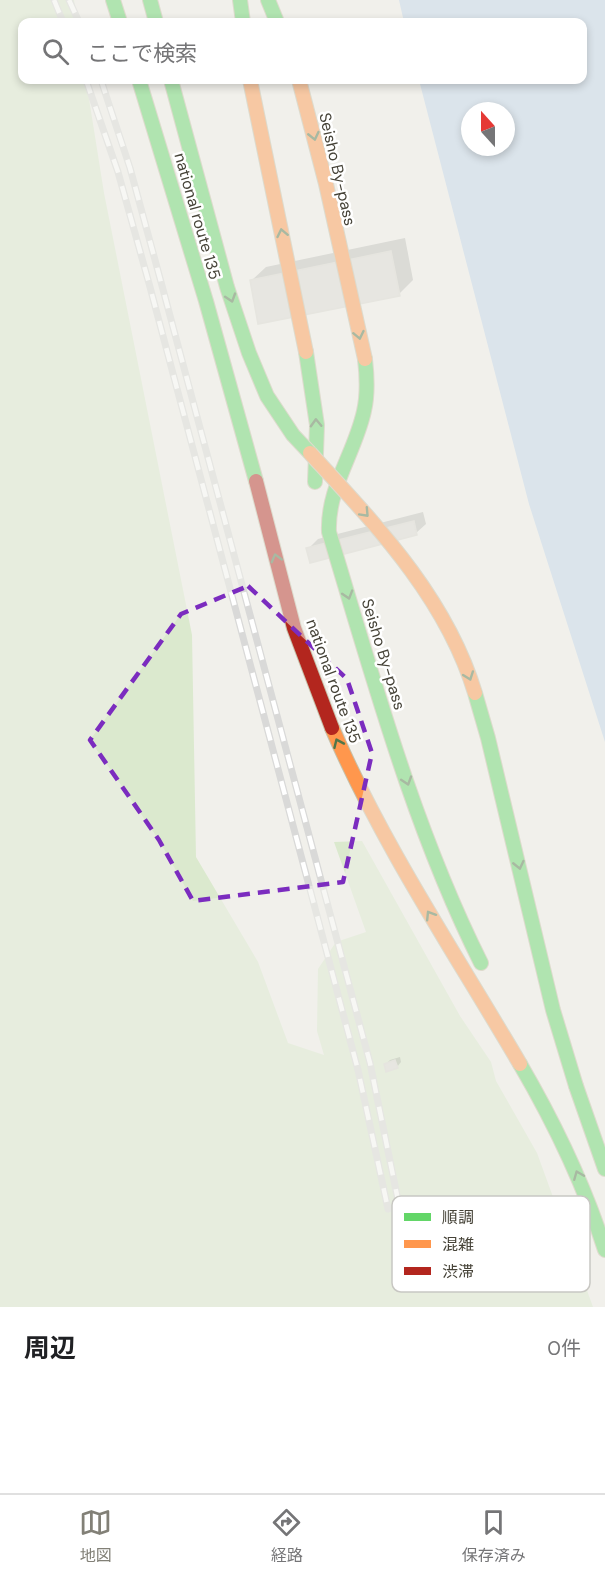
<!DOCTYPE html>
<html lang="ja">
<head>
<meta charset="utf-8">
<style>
	:root { --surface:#fff; --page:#f2f2f2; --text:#202124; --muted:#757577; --line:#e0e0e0; --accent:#828077 }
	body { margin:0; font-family:"DM Sans","Noto Sans JP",sans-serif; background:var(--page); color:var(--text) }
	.compass { position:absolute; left:461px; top:102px; width:54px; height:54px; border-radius:50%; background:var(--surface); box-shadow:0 3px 9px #0003; rotate:339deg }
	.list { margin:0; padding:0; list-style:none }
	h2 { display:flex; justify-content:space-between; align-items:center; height:78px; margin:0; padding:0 24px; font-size:26px }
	h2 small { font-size:20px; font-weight:400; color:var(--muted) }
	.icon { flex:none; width:33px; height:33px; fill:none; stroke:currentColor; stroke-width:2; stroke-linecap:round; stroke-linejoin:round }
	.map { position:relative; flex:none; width:605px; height:1307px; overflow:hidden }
	.search { position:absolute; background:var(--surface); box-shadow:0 3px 9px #0003; left:18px; right:18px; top:18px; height:66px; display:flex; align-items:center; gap:15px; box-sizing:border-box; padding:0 21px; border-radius:12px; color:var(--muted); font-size:22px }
	.sheet { height:186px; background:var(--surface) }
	nav { display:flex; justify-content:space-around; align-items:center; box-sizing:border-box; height:84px; border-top:2px solid var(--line); background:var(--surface); font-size:16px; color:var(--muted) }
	nav a { display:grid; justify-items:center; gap:3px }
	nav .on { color:var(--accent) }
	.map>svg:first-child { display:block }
	.green { fill:#dbe9ce }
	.water { fill:#c0d4eb; fill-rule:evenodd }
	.shadow { fill:#0003 }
	.building { fill:#dbd9d4; stroke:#d9d7d1; stroke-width:1.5 }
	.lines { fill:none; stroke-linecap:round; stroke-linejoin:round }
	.fast-casing { stroke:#c6c0a9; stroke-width:16 }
	.slow-casing { stroke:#c6c0a9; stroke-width:16 }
	.jam-casing { stroke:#c6c0a9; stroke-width:16 }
	.fast { stroke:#63d668; stroke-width:14 }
	.slow { stroke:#ff974d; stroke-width:14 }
	.jam { stroke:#b3261e; stroke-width:14 }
	.rail-casing { stroke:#d9d9d8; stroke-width:7 }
	.rail { stroke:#fff; stroke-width:4.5; stroke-dasharray:14; stroke-linecap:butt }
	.fast-bridge-casing { stroke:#c6c0a9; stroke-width:16; stroke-linecap:butt }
	.slow-bridge-casing { stroke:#c6c0a9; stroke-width:16; stroke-linecap:butt }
	.fast-bridge { stroke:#63d668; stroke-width:14 }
	.slow-bridge { stroke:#ff974d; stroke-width:14 }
	.oneway { stroke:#507649 }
	.marked { fill:none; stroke:#7b2cbf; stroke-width:4.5; stroke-dasharray:12 8; stroke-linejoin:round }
	.labels { text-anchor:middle; stroke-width:5; stroke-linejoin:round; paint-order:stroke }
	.street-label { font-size:16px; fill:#464338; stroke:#fff }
	.key { fill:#fff; stroke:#c8c7c3; stroke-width:1.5 }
	.key-label { font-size:16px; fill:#464338 }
</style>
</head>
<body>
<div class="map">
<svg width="605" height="1307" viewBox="0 0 605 1307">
	<rect width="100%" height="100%" fill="#f1f0eb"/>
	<polygon class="green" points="0,0 74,0 77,22 22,22 22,80 86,80 104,193 192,635 196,857 258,962 288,1043 324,1055 317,1031 318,969 336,942 366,932 334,842 362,841 460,1016 491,1062 496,1081 537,1153 593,1307 0,1307"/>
	<path class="water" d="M399,0h206v742l-76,-238 -110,-424h163v-58h-178zM470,111h36v36h-36z"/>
	<g class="shadow">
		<polygon points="405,238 413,280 399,294 251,281 266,267"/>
		<polygon points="423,512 426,524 416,533 308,549 318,539"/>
		<polygon points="400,1057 401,1062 397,1067 385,1065 390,1060"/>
	</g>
	<g class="building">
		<polygon points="391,251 400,296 258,324 250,280"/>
		<polygon points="414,521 417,535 310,563 306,548"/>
		<polygon points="395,1060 398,1068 386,1072 384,1064"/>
	</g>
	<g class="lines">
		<g class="fast-casing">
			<g id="fast">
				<polyline points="113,0 120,22"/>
				<polyline points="150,0 156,22"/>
				<polyline points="240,0 243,22"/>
				<polyline points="268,0 277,22"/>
				<polyline points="139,80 206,301 256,481"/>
				<polyline points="306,352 317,425 315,482"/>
				<path d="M365,359c2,17 3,35 -1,52 -9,42 -37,77 -35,121 44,145 84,295 152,431"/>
				<path d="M520,1064c35,60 64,120 85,186"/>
				<polyline points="576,1086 605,1169"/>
			</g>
		</g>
		<g class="slow-casing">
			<g id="slow">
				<polyline points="250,80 306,352"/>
				<polyline points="299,80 326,184 365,359"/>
				<path d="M332,728c51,118 123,225 188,336"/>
			</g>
		</g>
		<g class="jam-casing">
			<polyline id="jam" points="256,481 294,628 332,728"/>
		</g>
		<use href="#fast" class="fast"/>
		<use href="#slow" class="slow"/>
		<use href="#jam" class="jam"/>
		<g class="rail-casing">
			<g id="rail">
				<polyline points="54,0 63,22"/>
				<polyline points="69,0 79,22"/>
				<polyline points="86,80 118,172 150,287 358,1070 388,1209"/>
				<polyline points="101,80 130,168 161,282 370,1063 399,1205"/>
			</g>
		</g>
		<use href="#rail" class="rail"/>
		<g class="fast-bridge-casing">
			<g id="fast-bridge">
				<polyline points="171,80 227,287 249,353 267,396 293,435 310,453"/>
				<polyline points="475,693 488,738 553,1010 576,1086"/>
			</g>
		</g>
		<g class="slow-bridge-casing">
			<path id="slow-bridge" d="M310,453c66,72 136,144 165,240"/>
		</g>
		<use href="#fast-bridge" class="fast-bridge"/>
		<use href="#slow-bridge" class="slow-bridge"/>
	</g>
	<defs><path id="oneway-chevron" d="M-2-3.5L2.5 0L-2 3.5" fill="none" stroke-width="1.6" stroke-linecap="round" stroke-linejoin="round" transform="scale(1.5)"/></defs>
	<g class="oneway">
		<use href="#oneway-chevron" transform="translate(314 136) rotate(77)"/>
		<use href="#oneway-chevron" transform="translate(282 233) rotate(-102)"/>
		<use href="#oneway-chevron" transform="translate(231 298) rotate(72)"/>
		<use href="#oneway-chevron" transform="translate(359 335) rotate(78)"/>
		<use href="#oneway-chevron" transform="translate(316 423) rotate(-92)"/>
		<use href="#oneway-chevron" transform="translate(365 513) rotate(47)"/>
		<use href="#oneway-chevron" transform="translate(276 558) rotate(-105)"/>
		<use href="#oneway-chevron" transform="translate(348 595) rotate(73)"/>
		<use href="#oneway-chevron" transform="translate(469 676) rotate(70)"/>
		<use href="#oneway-chevron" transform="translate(338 743) rotate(-114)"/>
		<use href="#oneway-chevron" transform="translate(407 781) rotate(72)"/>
		<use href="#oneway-chevron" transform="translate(519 865) rotate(77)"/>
		<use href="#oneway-chevron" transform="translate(430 915) rotate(-122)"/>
		<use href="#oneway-chevron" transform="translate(578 1175) rotate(-112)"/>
	</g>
	<path d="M0 0H605V1307H0ZM248,586l99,93 25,74 -29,129 -150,19 -34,-61 -69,-100 91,-126z" fill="#f1f0eb" fill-opacity=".55" fill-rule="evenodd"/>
	<path class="marked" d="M248,586l99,93 25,74 -29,129 -150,19 -34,-61 -69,-100 91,-126z"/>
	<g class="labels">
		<g class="street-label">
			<text transform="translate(338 169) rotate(77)" y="6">Seisho By-pass</text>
			<text transform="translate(198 216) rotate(74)" y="6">national route 135</text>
			<text transform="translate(384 654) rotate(73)" y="6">Seisho By-pass</text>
			<text transform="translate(334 681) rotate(70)" y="6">national route 135</text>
		</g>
	</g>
	<rect x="392" y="1196" width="198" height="96" rx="9" class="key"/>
	<rect x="404" y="1213" width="27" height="8" fill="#63d668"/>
	<rect x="404" y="1240" width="27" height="8" fill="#ff974d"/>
	<rect x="404" y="1267" width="27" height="8" fill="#b3261e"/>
	<g class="key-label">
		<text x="442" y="1223">順調</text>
		<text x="442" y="1250">混雑</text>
		<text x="442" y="1277">渋滞</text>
	</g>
</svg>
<svg class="compass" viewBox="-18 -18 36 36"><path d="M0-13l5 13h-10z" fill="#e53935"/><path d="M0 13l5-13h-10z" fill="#757577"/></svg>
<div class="search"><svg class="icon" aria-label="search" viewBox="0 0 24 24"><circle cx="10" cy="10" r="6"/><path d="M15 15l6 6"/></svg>ここで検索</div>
</div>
<section class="sheet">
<h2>周辺<small>0件</small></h2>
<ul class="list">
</ul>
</section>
<nav>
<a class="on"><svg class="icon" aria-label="map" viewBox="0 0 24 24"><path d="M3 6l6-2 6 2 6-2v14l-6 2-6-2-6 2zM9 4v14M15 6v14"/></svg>地図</a>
<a><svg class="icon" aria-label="directions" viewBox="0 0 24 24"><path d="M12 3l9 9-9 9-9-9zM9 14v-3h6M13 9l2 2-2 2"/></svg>経路</a>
<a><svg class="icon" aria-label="saved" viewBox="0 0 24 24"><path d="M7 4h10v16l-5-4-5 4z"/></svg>保存済み</a>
</nav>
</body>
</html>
